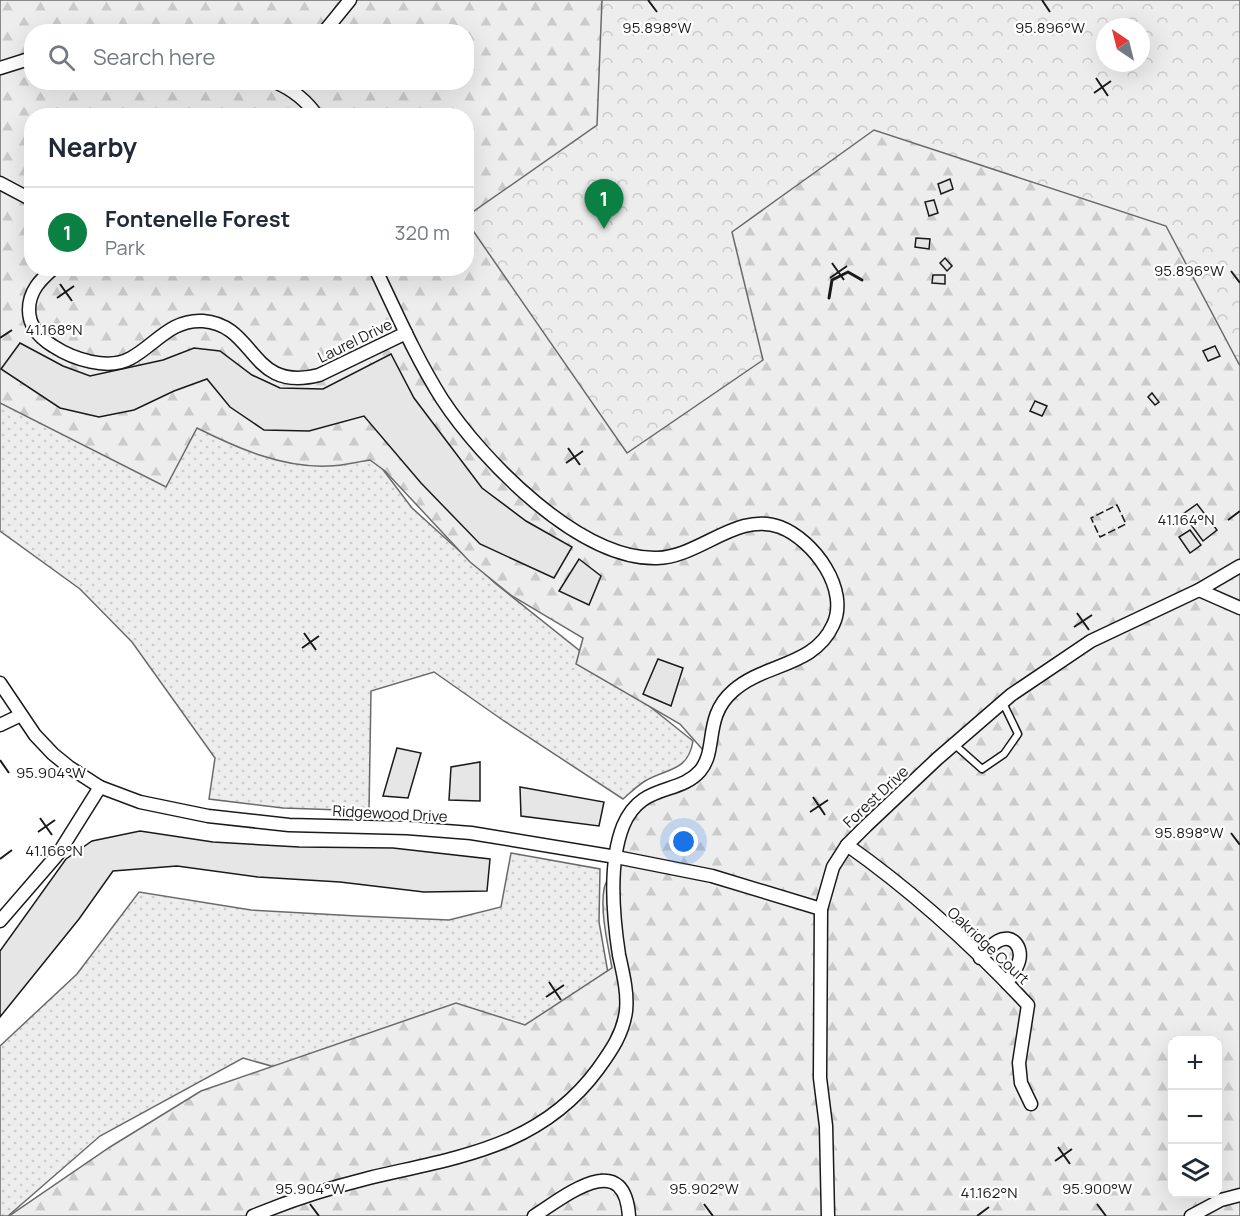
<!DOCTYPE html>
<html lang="en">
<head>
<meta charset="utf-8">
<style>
	:root { --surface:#fff; --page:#f2f2f3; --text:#1f2937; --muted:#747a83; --line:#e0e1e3; --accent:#0b8043 }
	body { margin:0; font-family:Manrope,sans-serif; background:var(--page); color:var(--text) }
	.controls { position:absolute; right:18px; bottom:18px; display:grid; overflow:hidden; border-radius:12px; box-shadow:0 6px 24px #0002 }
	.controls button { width:54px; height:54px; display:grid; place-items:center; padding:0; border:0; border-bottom:2px solid var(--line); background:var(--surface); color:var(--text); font:30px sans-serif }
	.compass { position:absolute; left:1096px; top:18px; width:54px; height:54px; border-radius:50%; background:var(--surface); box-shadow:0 6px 24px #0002; rotate:325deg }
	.you { position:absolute; left:684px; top:842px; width:21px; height:21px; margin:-15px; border:4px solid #fff; border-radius:50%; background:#1a73e8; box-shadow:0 0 0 9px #1a73e833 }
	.badge { display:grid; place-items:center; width:39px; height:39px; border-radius:50%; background:var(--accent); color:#fff; font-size:20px; font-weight:700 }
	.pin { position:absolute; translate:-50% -50px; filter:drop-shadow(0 2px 3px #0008) }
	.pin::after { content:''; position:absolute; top:32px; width:21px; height:18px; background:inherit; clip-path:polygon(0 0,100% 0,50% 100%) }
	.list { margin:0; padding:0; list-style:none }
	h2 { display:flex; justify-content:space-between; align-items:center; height:78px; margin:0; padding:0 24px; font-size:26px }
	h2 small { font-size:20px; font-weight:400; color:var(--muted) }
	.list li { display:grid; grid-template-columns:39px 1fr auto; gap:18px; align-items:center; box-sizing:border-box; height:90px; padding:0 24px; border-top:2px solid var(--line) }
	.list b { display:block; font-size:22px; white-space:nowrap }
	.list p { margin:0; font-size:20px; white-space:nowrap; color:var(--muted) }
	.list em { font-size:20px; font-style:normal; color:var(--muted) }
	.icon { flex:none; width:33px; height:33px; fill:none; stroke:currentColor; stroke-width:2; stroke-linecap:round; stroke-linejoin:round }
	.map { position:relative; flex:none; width:1240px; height:1216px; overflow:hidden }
	.search { position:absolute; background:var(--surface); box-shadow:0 6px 24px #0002; left:24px; top:24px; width:450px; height:66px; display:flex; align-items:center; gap:15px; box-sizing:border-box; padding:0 21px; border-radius:24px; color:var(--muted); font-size:22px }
	.panel { position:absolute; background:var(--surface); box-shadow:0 6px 24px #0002; left:24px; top:108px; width:450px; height:168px; border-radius:24px }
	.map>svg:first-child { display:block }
	.grass { fill:url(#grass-dots); stroke:#6a6a6a; stroke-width:1.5 }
	.forest { fill:url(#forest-firs); stroke:#6a6a6a; stroke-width:1.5; fill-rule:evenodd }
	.park { fill:url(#park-crowns); stroke:#6a6a6a; stroke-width:1.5; fill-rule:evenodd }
	.building { fill:#e6e6e6; stroke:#1a1a1a; stroke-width:1.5 }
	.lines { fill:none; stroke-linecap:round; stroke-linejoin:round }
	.service-casing { stroke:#1a1a1a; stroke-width:9 }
	.minor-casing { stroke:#1a1a1a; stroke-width:15 }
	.service { stroke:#fff; stroke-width:6 }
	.minor { stroke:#fff; stroke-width:12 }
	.fence { stroke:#1a1a1a; stroke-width:1.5; stroke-dasharray:8 3; stroke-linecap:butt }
	.wall { stroke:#1a1a1a; stroke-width:3 }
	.ticks { fill:none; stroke:#1a1a1a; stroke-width:2 }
	.labels { text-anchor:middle; stroke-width:4.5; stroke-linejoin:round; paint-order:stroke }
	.street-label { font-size:15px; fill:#1a1a1a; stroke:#fff }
	.ticks-label { font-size:15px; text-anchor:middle; fill:#1a1a1a; stroke:#fff; stroke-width:4.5; stroke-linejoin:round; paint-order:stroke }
</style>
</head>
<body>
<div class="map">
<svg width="1240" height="1216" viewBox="0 0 1240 1216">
	<defs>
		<pattern id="grass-dots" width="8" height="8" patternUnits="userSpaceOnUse" patternTransform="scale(1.5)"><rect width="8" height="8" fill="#ededed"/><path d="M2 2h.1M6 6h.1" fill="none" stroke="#cbcbcb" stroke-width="1.8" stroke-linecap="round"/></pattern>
		<pattern id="forest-firs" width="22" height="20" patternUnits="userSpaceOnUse" patternTransform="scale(1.5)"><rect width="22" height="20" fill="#ededed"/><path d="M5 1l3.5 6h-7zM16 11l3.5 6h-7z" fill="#cbcbcb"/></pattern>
		<pattern id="park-crowns" width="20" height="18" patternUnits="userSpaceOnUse" patternTransform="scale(1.5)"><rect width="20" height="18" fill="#ededed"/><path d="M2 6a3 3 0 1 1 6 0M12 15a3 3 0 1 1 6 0" fill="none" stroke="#cbcbcb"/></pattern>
	</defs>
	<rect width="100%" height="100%" fill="#fff"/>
	<g class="grass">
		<path d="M0,389l139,36 217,9 56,74 84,76 197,157c-5,31 -26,27 -48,40 -8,5 -15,12 -22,18l-119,-78 -70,-49 -63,19 -2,120 -86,-3 -74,-9 6,-41 -83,-116 -52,-53 -80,-58z"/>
		<polygon points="511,853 600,869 599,922 608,973 493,1052 356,1090 243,1058 100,1136 8,1216 0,1216 0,1046 77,974 139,892 251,910 357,916 449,920 501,907"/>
	</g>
	<path class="forest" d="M0,0h1240v1216h-1231l101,-69 91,-56 255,-88 69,22 87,-57c-4,-23 -12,-56 -8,-79 1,-6 5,-11 6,-17 5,-28 4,-57 28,-76 18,-14 49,-13 61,-33 2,-3 3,-9 4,-13l-23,-26 -104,-60 7,-26 -71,-42 -42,-34 -85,-91 -15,-11c-14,2 -28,6 -42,6 -46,2 -91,-18 -131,-38l-31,59 -166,-84zM1105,27h36v36h-36zM32,32h434v50h-434zM32,116h434v152h-434zM1172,1040h46v154h-46z"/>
	<path class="park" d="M602,0h638v366l-74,-140 -292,-96 -142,102 31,128 -136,93 -160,-231v-6l130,-91zM1105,27h36v36h-36z"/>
	<g class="building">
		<polygon points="950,179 953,189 941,194 938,184"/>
		<polygon points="934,200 938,213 929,216 925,202"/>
		<polygon points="916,238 930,239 929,249 915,247"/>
		<polygon points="945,258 952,266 947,271 940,263"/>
		<polygon points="933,275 945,275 945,284 932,283"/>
		<polygon points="20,343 63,366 90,376 163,360 194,348 220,351 252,375 280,388 323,389 391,354 414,398 482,488 526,521 572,547 554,578 480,544 421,483 364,416 309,431 264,430 230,407 207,379 174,391 134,410 99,417 60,408 1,369"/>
		<polygon points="1215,346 1220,356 1208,361 1203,351"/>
		<polygon points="1152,393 1159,402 1155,405 1148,397"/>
		<polygon points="1035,401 1047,406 1042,416 1030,411"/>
		<polygon points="1197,504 1217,530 1203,541 1183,514"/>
		<polygon points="1190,530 1201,545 1190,553 1179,537"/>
		<polygon points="579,559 601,576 589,605 559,591"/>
		<polygon points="658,659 683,668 671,706 643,694"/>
		<polygon points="397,748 421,753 408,798 383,796"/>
		<polygon points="480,762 480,801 449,800 451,767"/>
		<polygon points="520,787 604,802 599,826 521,816"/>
		<polygon points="140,831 213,842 299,847 393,848 490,859 487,891 424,892 340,882 258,877 177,866 113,871 79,919 0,1017 0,951 66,859 92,841"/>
	</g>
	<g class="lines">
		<g class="service-casing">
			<polyline id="service" points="955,745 982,769 1004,754 1018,734 1003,703"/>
		</g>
		<g class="minor-casing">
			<g id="minor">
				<polyline points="324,32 350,0"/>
				<polyline points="0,68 32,58"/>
				<path d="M275,82c16,7 32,19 42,34"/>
				<polyline points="0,183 32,200"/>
				<path d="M54,268c-14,12 -25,23 -25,42 0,16 11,28 24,36 20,13 55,25 78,12 25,-14 40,-39 72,-37 54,4 46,72 116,54l87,-42"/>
				<polyline points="1199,590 1240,608"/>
				<polyline points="0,683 35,735 53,754 69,767 100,787 140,802 208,816 289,825 407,828 471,833 616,857 712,876 821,909"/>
				<polyline points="0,725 21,715"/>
				<path d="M847,845c65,46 126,101 181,160l-9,58 2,20 10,21"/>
				<polyline points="0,921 58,854 100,787"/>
				<path d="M980,958c6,-6 11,-13 18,-17 14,-8 25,6 21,20 -2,8 -8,15 -12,22"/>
				<path d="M253,1216c38,-16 76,-28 116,-38 88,-21 171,-30 229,-109 13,-18 25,-35 28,-58 2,-18 -3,-38 -7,-56 -6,-39 -11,-91 4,-129 18,-44 55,-30 77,-55 18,-21 3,-54 33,-80 31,-28 81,-24 100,-66 17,-35 -19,-85 -53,-98 -43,-16 -80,30 -123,31 -78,2 -175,-98 -215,-159 -26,-41 -46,-87 -67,-131"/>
				<path d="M534,1216c30,-19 90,-69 95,0"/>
				<polyline points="828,1216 826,1126 820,1078 821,909 833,867 847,845 866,826 937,759 1011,695 1091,641 1199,590 1240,566"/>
				<polyline points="1191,1216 1221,1200 1240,1195"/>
			</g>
		</g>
		<use href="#service" class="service"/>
		<use href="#minor" class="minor"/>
		<polygon class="fence" points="1117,505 1126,524 1100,537 1091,518"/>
		<polyline class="wall" points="829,298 832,280 848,272 862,280"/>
	</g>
	<path class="ticks" d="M648,0l9,12M1042,0l8,12M1096,78l12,18M1094,93l17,-12M832,263l12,17M1231,271l9,12M830,278l17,-12M60,284l12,17M57,298l17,-12M0,338l12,-8M568,448l12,17M566,463l17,-12M1228,520l12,-9M1077,613l12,17M1074,627l18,-12M304,633l12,17M302,648l17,-12M0,760l9,13M813,797l12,18M810,812l18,-12M40,818l12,17M38,832l17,-12M1231,833l9,12M0,859l12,-9M549,982l12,18M546,997l18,-12M1058,1147l12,17M1055,1161l17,-12M310,1204l9,12M704,1204l9,12M1097,1204l9,12M977,1216l12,-9"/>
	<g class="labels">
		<g class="street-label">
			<text transform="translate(355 341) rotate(-26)" y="5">Laurel Drive</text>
			<text transform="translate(876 797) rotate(-43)" y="5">Forest Drive</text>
			<text transform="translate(390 814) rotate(3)" y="5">Ridgewood Drive</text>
			<text transform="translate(988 946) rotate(43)" y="5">Oakridge Court</text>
		</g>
	</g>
	<g class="ticks-label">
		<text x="657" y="33">95.898°W</text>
		<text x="1050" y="33">95.896°W</text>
		<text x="1189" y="276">95.896°W</text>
		<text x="54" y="335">41.168°N</text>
		<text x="1186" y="525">41.164°N</text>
		<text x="51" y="778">95.904°W</text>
		<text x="1189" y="838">95.898°W</text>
		<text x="54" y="856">41.166°N</text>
		<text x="310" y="1194">95.904°W</text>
		<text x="704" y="1194">95.902°W</text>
		<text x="1097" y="1194">95.900°W</text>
		<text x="989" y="1198">41.162°N</text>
	</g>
</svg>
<div class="controls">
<button>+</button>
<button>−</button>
<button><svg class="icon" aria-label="layers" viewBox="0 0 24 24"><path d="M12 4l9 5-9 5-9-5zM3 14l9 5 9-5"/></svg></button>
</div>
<svg class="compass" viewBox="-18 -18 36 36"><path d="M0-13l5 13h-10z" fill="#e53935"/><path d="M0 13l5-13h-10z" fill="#747a83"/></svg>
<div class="you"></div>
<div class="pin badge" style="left:604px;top:229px">1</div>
<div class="search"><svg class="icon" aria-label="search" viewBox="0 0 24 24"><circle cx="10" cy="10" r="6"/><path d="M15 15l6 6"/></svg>Search here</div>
<section class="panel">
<h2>Nearby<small></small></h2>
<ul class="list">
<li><span class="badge">1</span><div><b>Fontenelle Forest</b><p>Park</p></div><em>320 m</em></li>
</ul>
</section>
</div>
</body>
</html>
